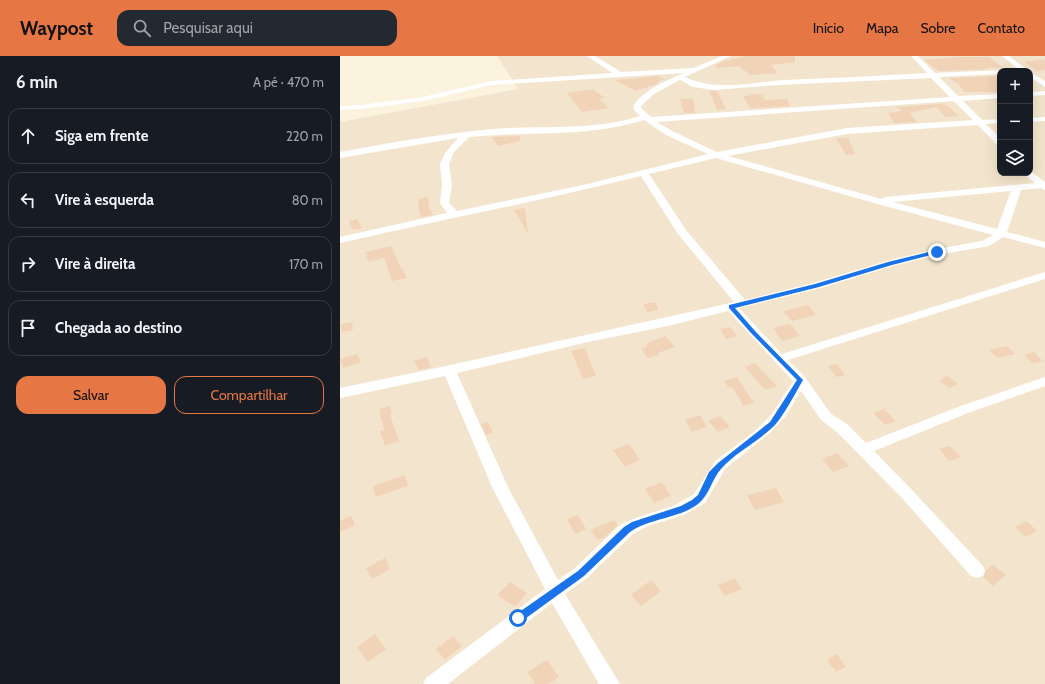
<!DOCTYPE html>
<html lang="pt">
<head>
<meta charset="utf-8">
<style>
	:root { --surface:#171b24; --page:#242831; --text:#f1f3f6; --muted:#9ea1a6; --line:#363941; --accent:#e67644 }
	body { margin:0; font-family:Cabin,sans-serif; background:var(--page); color:var(--text) }
	.controls { position:absolute; right:12px; top:12px; display:grid; overflow:hidden; border-radius:8px; box-shadow:0 4px 16px #0002 }
	.controls button { width:36px; height:36px; display:grid; place-items:center; padding:0; border:0; border-bottom:1px solid var(--line); background:var(--surface); color:var(--text); font:20px sans-serif }
	.stop { position:absolute; width:12px; height:12px; margin:-9px; border:3px solid #1a73e8; border-radius:50%; background:#fff }
	.stop.end { background:#1a73e8; border-color:#fff; box-shadow:0 1px 4px #0008 }
	.list { margin:0; padding:0; list-style:none }
	h2 { display:flex; justify-content:space-between; align-items:center; height:52px; margin:0; padding:0 16px; font-size:17px }
	h2 small { font-size:13px; font-weight:400; color:var(--muted) }
	.list li { display:grid; grid-template-columns:26px 1fr auto; gap:12px; align-items:center; box-sizing:border-box; height:56px; margin:0 8px 8px; padding:0 8px; border:1px solid var(--line); border-radius:12px }
	.list b { display:block; font-size:15px; white-space:nowrap }
	.list em { font-size:13px; font-style:normal; color:var(--muted) }
	.actions { display:flex; gap:8px; padding:12px 16px }
	.actions a { flex:1; padding:9px 0; border:1px solid var(--accent); border-radius:12px; text-align:center; font-size:14px; color:var(--accent) }
	.actions .main { background:var(--accent); color:#111 }
	.icon { flex:none; width:22px; height:22px; fill:none; stroke:currentColor; stroke-width:2; stroke-linecap:round; stroke-linejoin:round }
	.map { position:relative; flex:none; width:705px; height:628px; overflow:hidden }
	header { display:flex; align-items:center; gap:24px; box-sizing:border-box; height:56px; padding:0 20px; background:var(--accent); color:#111 }
	header strong { font-size:19px }
	nav { display:flex; gap:22px; margin-inline-start:auto; font-size:14px }
	.search { width:280px; height:36px; background:var(--page); display:flex; align-items:center; gap:10px; box-sizing:border-box; padding:0 14px; border-radius:12px; color:var(--muted); font-size:15px }
	main { display:flex }
	aside { flex:1; background:var(--surface) }
	.map>svg:first-child { display:block }
	.residential { fill:#f3e5cd; fill-rule:evenodd }
	.building { fill:#f1d3b7 }
	.lines { fill:none; stroke-linecap:round; stroke-linejoin:round }
	.minor { fill:#fff; fill-rule:evenodd }
	.route { fill:#1a73e8 }
</style>
</head>
<body>
<header>
<strong>Waypost</strong>
<div class="search"><svg class="icon" aria-label="search" viewBox="0 0 24 24"><circle cx="10" cy="10" r="6"/><path d="M15 15l6 6"/></svg>Pesquisar aqui</div>
<nav><a>Início</a><a>Mapa</a><a>Sobre</a><a>Contato</a></nav>
</header>
<main>
<aside>
<h2>6 min<small>A pé · 470 m</small></h2>
<ul class="list">
<li><svg class="icon" aria-label="ahead" viewBox="0 0 24 24"><path d="M12 20V5M6 11l6-6 6 6"/></svg><div><b>Siga em frente</b></div><em>220 m</em></li>
<li><svg class="icon" aria-label="left" viewBox="0 0 24 24"><path d="M17 20v-9H6M10 6l-5 5 5 5"/></svg><div><b>Vire à esquerda</b></div><em>80 m</em></li>
<li><svg class="icon" aria-label="right" viewBox="0 0 24 24"><path d="M7 20v-9h11M14 6l5 5-5 5"/></svg><div><b>Vire à direita</b></div><em>170 m</em></li>
<li><svg class="icon" aria-label="arrive" viewBox="0 0 24 24"><path d="M6 21V4h12l-3 4 3 4H6"/></svg><div><b>Chegada ao destino</b></div></li>
</ul>
<div class="actions"><a class="main">Salvar</a><a>Compartilhar</a></div>
</aside>
<div class="map">
<svg width="705" height="628" viewBox="0 0 705 628">
	<rect width="100%" height="100%" fill="#fcf3df"/>
	<path class="residential" d="M157,0h548v628h-705v-562l178,-33zM660,15h30v102h-30z"/>
	<g class="building">
		<polygon points="407,0 455,0 455,6 431,9 438,17 410,19 399,10 376,12 376,9 384,5"/>
		<polygon points="621,1 649,1 662,11 647,12 649,13 599,15 584,4"/>
		<polygon points="701,3 705,5 705,14 697,15 685,6"/>
		<polygon points="318,20 325,23 317,26 319,27 314,29 296,35 275,24"/>
		<polygon points="656,20 660,23 660,36 625,36 617,27 608,22"/>
		<polygon points="253,33 265,42 259,43 269,52 242,56 227,37"/>
		<polygon points="369,35 377,35 386,53 377,54"/>
		<polygon points="408,38 419,38 422,39 425,44 447,43 450,50 410,52 403,40 409,40"/>
		<polygon points="353,42 355,57 344,57 340,43"/>
		<polygon points="599,48 606,49 619,60 606,61 596,51 570,57 577,66 554,67 548,57 562,55 556,51"/>
		<polygon points="180,80 180,85 158,90 151,81"/>
		<polygon points="496,82 508,82 515,98 506,99"/>
		<polygon points="88,141 89,151 93,159 81,161 79,156 78,143"/>
		<polygon points="185,152 188,177 188,178 174,154"/>
		<polygon points="17,163 22,172 13,174 9,165"/>
		<polygon points="51,190 62,214 63,214 67,222 52,225 44,202 29,206 25,196"/>
		<polygon points="315,246 319,254 307,256 303,248"/>
		<polygon points="468,249 476,259 452,265 443,255"/>
		<polygon points="12,266 13,274 2,276 1,268"/>
		<polygon points="450,268 460,280 442,285 433,272"/>
		<polygon points="390,271 397,280 386,283 380,273"/>
		<polygon points="325,280 335,291 318,297 319,299 308,302 301,292 307,291 306,288"/>
		<polygon points="667,290 675,298 657,302 650,294"/>
		<polygon points="245,292 256,320 243,323 231,295"/>
		<polygon points="694,296 703,305 693,307 684,299"/>
		<polygon points="17,298 21,306 3,312 0,303"/>
		<polygon points="87,301 91,311 79,314 74,305"/>
		<polygon points="415,307 437,330 425,334 405,311"/>
		<polygon points="497,308 505,319 496,321 488,310"/>
		<polygon points="607,320 618,328 610,332 599,325"/>
		<polygon points="397,321 414,347 402,350 402,347 392,331 389,332 384,325"/>
		<polygon points="50,350 52,359 50,359 59,385 45,390 40,375 44,374 39,353"/>
		<polygon points="544,353 556,365 545,369 533,357"/>
		<polygon points="360,359 367,371 352,376 345,364"/>
		<polygon points="380,360 390,371 378,376 368,365"/>
		<polygon points="148,366 153,376 146,379 141,368"/>
		<polygon points="289,388 300,404 285,411 273,394"/>
		<polygon points="610,390 621,401 609,405 599,393"/>
		<polygon points="497,397 509,410 493,416 482,403"/>
		<polygon points="65,419 68,430 36,441 33,430"/>
		<polygon points="322,426 331,440 314,447 305,433"/>
		<polygon points="436,432 444,446 415,454 407,439"/>
		<polygon points="238,459 246,473 235,478 227,463"/>
		<polygon points="11,460 15,469 0,476 0,465"/>
		<polygon points="274,464 278,469 265,481 257,484 251,474"/>
		<polygon points="687,465 697,475 685,481 675,471"/>
		<polygon points="45,502 50,513 32,523 26,512"/>
		<polygon points="653,509 666,519 653,530 643,521 646,514"/>
		<polygon points="395,522 402,533 385,540 378,529"/>
		<polygon points="311,524 321,535 301,550 291,539"/>
		<polygon points="170,526 187,537 175,551 157,539"/>
		<polygon points="35,578 46,593 28,606 17,591"/>
		<polygon points="113,580 122,590 105,604 96,593"/>
		<polygon points="497,598 506,611 496,616 487,604"/>
		<polygon points="207,604 219,621 209,628 195,628 187,616"/>
	</g>
	<g class="lines">
		<g class="minor">
			<path d="M247,0h8l26,16 72,-4 29,-12h9l-46,21c31,15 66,5 99,3 48,-2 95,-4 143,-7l-16,-17h7l17,17 68,-3 -3,1v3l-61,3 19,19 42,-2v4l-37,3 19,19 18,-1v4l-14,1 14,14v8l-3,-1 -19,-20 -131,9 -119,22 153,43 4,-2 150,-14 -12,-10h7v-2l15,11v8l-4,-2 -20,2 -14,42 38,10v6l-42,-11 -14,9 -52,9 -44,11 -72,22 -82,20 43,46 263,-82v7l-257,81 17,17 26,37 16,10 19,19 92,-36 87,-30v9l-77,27 -94,38 37,38 72,77 2,5 -2,5 -6,2 -6,-2 -70,-79 -64,-65 -16,-12 -20,-29 -16,26 -14,15 -46,37 -20,34 -21,12 -36,11 -15,8 -46,44 -22,16 55,90h-21l-47,-81 -104,81h-25l3,-6 119,-89 -53,-102 -47,-111 -105,22v-10c82,-16 164,-35 246,-53 50,-12 99,-21 148,-33l-56,-68 -37,-58c-100,25 -201,44 -301,67v-6l107,-24 -7,-10 2,-18 -2,-21 5,-11 13,-15 -118,20v-6c55,-10 110,-20 166,-24 46,-2 90,2 134,-12l-6,-6 -1,-4c12,-17 32,-25 51,-33l-193,12 -68,16 -62,8 -21,1v-4l21,-1 62,-8 68,-16 121,-8zM591,22l19,19 -299,20 -9,-8 -1,-3 13,-12 26,-14 13,7 21,3 64,-5zM614,45l19,19 -126,8 -130,24 -45,-21 -15,-9zM304,64l22,15 42,19 -125,31 -126,26 -8,-8 3,-18 -3,-21 5,-12 15,-15c58,-6 118,1 175,-17zM376,102l158,45 119,32 -11,6 -45,8 -47,11 -77,23 -68,17 -59,-70 -37,-56zM671,135l-14,38 -104,-27zM388,255l65,70 -22,34 -16,16 -40,30 -21,33 -21,12 -35,11 -17,7 -46,44 -17,12 -50,-93 -51,-114 131,-31 80,-16z"/>
			<polygon points="662,0 669,0 689,15 680,15"/>
			<polygon points="690,16 705,25 705,31 690,21"/>
			<polygon points="705,35 705,39 690,40 690,36"/>
			<polygon points="705,61 705,65 690,66 690,62"/>
		</g>
	</g>
	<path class="route" d="M597,194l2,1v2l-47,12 -73,22 -84,21 20,23 48,49c-7,12 -20,37 -29,46 -16,16 -38,26 -53,43 -9,10 -12,27 -23,35 -20,15 -48,14 -68,28l-46,44 -62,45h-7l-1,-3 1,-3 63,-44 46,-44 8,-5 49,-16 11,-6 6,-5 11,-23 9,-9 52,-41 27,-42 -46,-47 -22,-25v-3l86,-21 73,-22z"/>
</svg>
<div class="controls">
<button>+</button>
<button>−</button>
<button><svg class="icon" aria-label="layers" viewBox="0 0 24 24"><path d="M12 4l9 5-9 5-9-5zM3 14l9 5 9-5"/></svg></button>
</div>
<div class="stop" style="left:178px;top:562px"></div>
<div class="stop end" style="left:597px;top:196px"></div>
</div>
</main>
</body>
</html>
